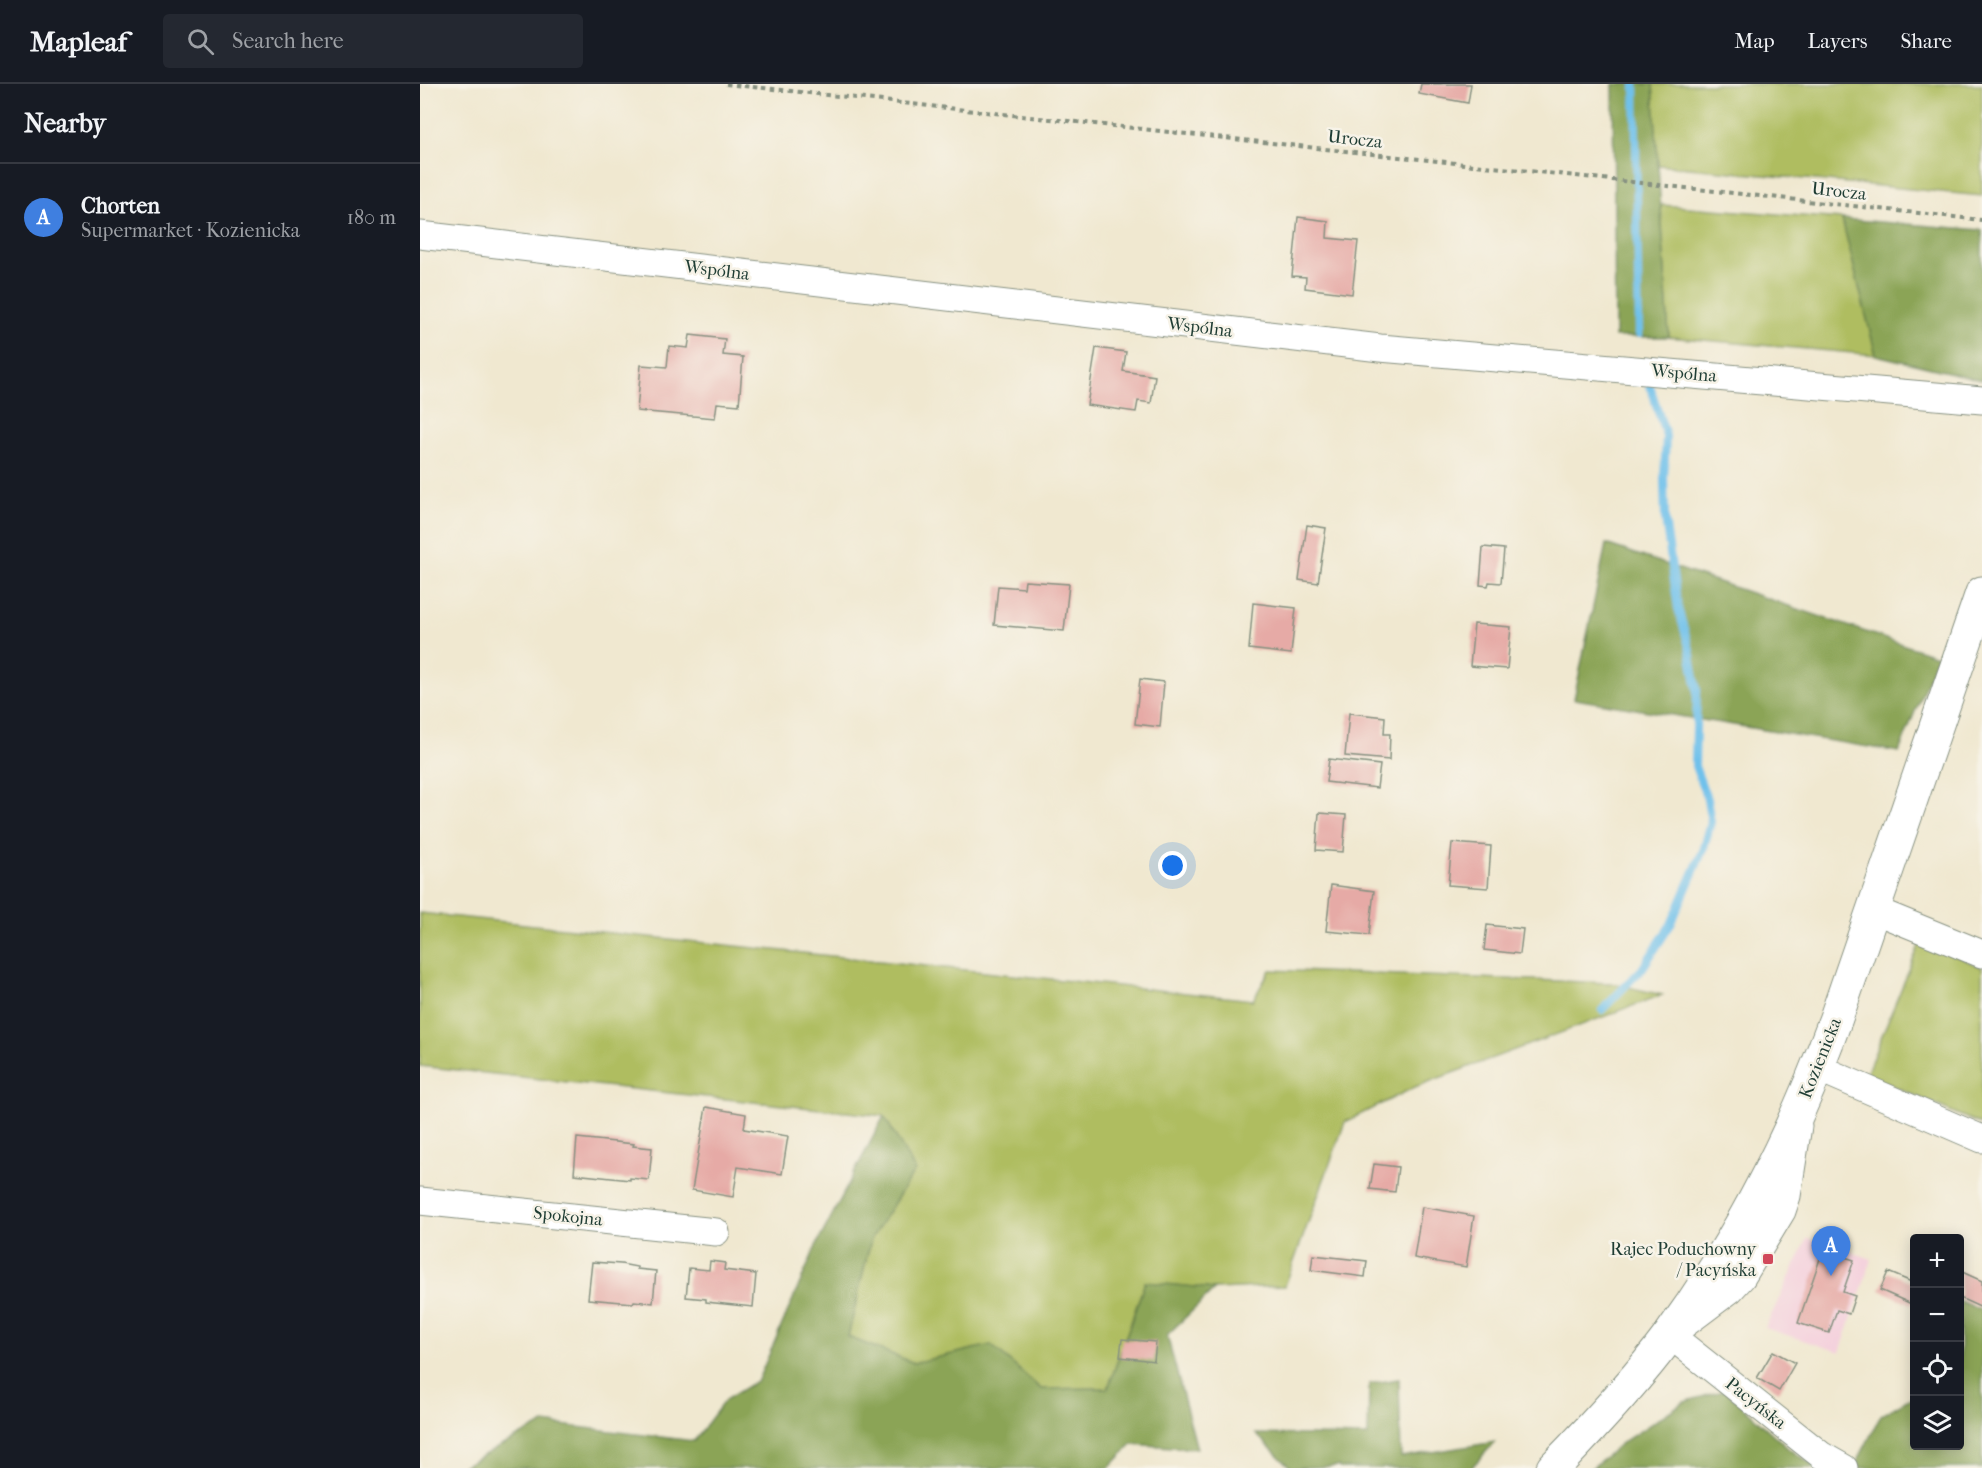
<!DOCTYPE html>
<html lang="en">
<head>
<meta charset="utf-8">
<style>
	:root { --surface:#171b24; --page:#242831; --text:#f1f3f6; --muted:#9ea1a6; --line:#363941; --accent:#d1495b }
	body { margin:0; font-family:"IM FELL French Canon",serif; background:var(--page); color:var(--text) }
	.controls { position:absolute; right:18px; bottom:18px; display:grid; overflow:hidden; border-radius:6px; box-shadow:0 3px 15px #0003 }
	.controls button { width:54px; height:54px; display:grid; place-items:center; padding:0; border:0; border-bottom:2px solid var(--line); background:var(--surface); color:var(--text); font:30px sans-serif }
	.you { position:absolute; left:753px; top:782px; width:21px; height:21px; margin:-15px; border:4px solid #fff; border-radius:50%; background:#1a73e8; box-shadow:0 0 0 9px #1a73e833 }
	.badge { display:grid; place-items:center; width:39px; height:39px; border-radius:50%; background:var(--accent); color:#fff; font-size:20px; font-weight:700 }
	.pin { position:absolute; translate:-50% -50px; filter:drop-shadow(0 2px 3px #0008) }
	.pin::after { content:''; position:absolute; top:32px; width:21px; height:18px; background:inherit; clip-path:polygon(0 0,100% 0,50% 100%) }
	.list { margin:0; padding:0; list-style:none }
	h2 { display:flex; justify-content:space-between; align-items:center; height:78px; margin:0; padding:0 24px; font-size:26px }
	h2 small { font-size:20px; font-weight:400; color:var(--muted) }
	.list li { display:grid; grid-template-columns:39px 1fr auto; gap:18px; align-items:center; box-sizing:border-box; height:108px; padding:0 24px; border-top:2px solid var(--line) }
	.list b { display:block; font-size:22px; white-space:nowrap }
	.list p { margin:0; font-size:20px; white-space:nowrap; color:var(--muted) }
	.list em { font-size:20px; font-style:normal; color:var(--muted) }
	.icon { flex:none; width:33px; height:33px; fill:none; stroke:currentColor; stroke-width:2; stroke-linecap:round; stroke-linejoin:round }
	.map { position:relative; flex:none; width:1562px; height:1384px; overflow:hidden }
	header { display:flex; align-items:center; gap:36px; box-sizing:border-box; height:84px; padding:0 30px; background:var(--surface); border-bottom:2px solid var(--line) }
	header strong { font-size:28px }
	nav { display:flex; gap:33px; margin-inline-start:auto; font-size:21px }
	.search { width:420px; height:54px; background:var(--page); display:flex; align-items:center; gap:15px; box-sizing:border-box; padding:0 21px; border-radius:6px; color:var(--muted); font-size:22px }
	main { display:flex }
	aside { flex:1; background:var(--surface) }
	.map>svg:first-child { display:block }
	.built { fill:#f4cfdc }
	.green { fill:#afbd60; stroke:#677d4a; stroke-width:1.5 }
	.forest { fill:#8ba456; stroke:#557045; stroke-width:1.5 }
	.lines { fill:none; stroke-linecap:round; stroke-linejoin:round }
	.stream { stroke:#70c1eb; stroke-width:8 }
	.building { fill:#e6aaa6 }
	.minor-casing { stroke:#889282; stroke-width:29 }
	.major-casing { stroke:#889282; stroke-width:35 }
	.path { stroke:#889282; stroke-width:4; stroke-dasharray:4.5 4.5; stroke-linecap:butt }
	.minor { stroke:#fff; stroke-width:27 }
	.major { stroke:#fff; stroke-width:33 }
	.poi-dot { fill:#d1495b; stroke:#f7f3e8; stroke-width:2 }
	.labels { text-anchor:middle; stroke-width:5; stroke-linejoin:round; paint-order:stroke }
	.street-label { font-size:18px; fill:#1f3d34; stroke:#f7f3e8 }
	.poi-label { font-size:18px; fill:#1f3d34; stroke:#f7f3e8; text-anchor:end }
</style>
</head>
<body>
<header>
<strong>Mapleaf</strong>
<div class="search"><svg class="icon" aria-label="search" viewBox="0 0 24 24"><circle cx="10" cy="10" r="6"/><path d="M15 15l6 6"/></svg>Search here</div>
<nav><a>Map</a><a>Layers</a><a>Share</a></nav>
</header>
<main>
<aside>
<h2>Nearby<small></small></h2>
<ul class="list">
<li><span class="badge" style="background:#3f7fe0">A</span><div><b>Chorten</b><p>Supermarket · Kozienicka</p></div><em>180 m</em></li>
</ul>
</aside>
<div class="map">
<svg width="1562" height="1384" viewBox="0 0 1562 1384">
	<rect width="100%" height="100%" fill="#f7f3e8"/>
	<filter id="ink" filterUnits="userSpaceOnUse"><feTurbulence type="fractalNoise" baseFrequency=".0167" numOctaves="2"/><feDisplacementMap in="SourceGraphic" scale="12" xChannelSelector="R" yChannelSelector="G"/><feConvolveMatrix kernelMatrix="1 2 1 2 8 2 1 2 1" color-interpolation-filters="sRGB"/></filter>
	<filter id="wash" filterUnits="userSpaceOnUse"><feTurbulence type="fractalNoise" baseFrequency=".008" numOctaves="4" result="noise"/><feDisplacementMap in="SourceGraphic" scale="24" xChannelSelector="R" yChannelSelector="G"/><feGaussianBlur stdDeviation="1.35" result="paint"/><feColorMatrix in="noise" values="0 0 0 0 0 0 0 0 0 0 0 0 0 0 0 0 0 1.4 0 .05"/><feComposite in="paint" operator="in"/></filter>
	<g filter="url(#wash)">
		<rect width="100%" height="100%" fill="#f0e8d0"/>
		<polygon class="built" points="1388,1154 1452,1175 1420,1268 1345,1244"/>
		<g class="green">
			<polygon points="1233,0 1562,0 1562,112 1238,81"/>
			<polygon points="1241,121 1422,135 1456,271 1249,253"/>
			<polygon points="0,829 833,916 850,886 1191,899 1242,911 995,1003 925,1038 865,1202 795,1205 725,1198 688,1304 621,1305 571,1261 494,1279 428,1253 451,1155 495,1086 464,1032 0,982"/>
			<polygon points="1501,857 1562,883 1562,1041 1446,990"/>
		</g>
		<g class="forest">
			<polygon points="1193,0 1233,0 1249,253 1195,253"/>
			<polygon points="1422,135 1562,146 1562,296 1456,271"/>
			<polygon points="1186,460 1517,572 1479,668 1154,615"/>
			<polygon points="464,1032 495,1086 451,1155 428,1253 494,1279 571,1261 621,1305 688,1304 725,1198 795,1205 747,1251 777,1365 712,1360 689,1384 39,1384 124,1339 274,1357 305,1316 338,1296 396,1162"/>
			<polygon points="1540,1217 1562,1227 1562,1384 1434,1384 1461,1331 1494,1312 1494,1362 1540,1362"/>
			<polygon points="979,1295 981,1373 1075,1358 1051,1384 919,1384 919,1382 871,1384 836,1350 948,1352 949,1300"/>
			<polygon points="1305,1306 1370,1366 1399,1384 1172,1384 1200,1360 1264,1318"/>
		</g>
		<g class="lines">
			<g class="stream">
				<polyline points="1215,0 1219,250"/>
				<polyline points="1182,926 1222,885 1251,840 1284,764 1291,738 1287,715 1275,682 1277,606 1270,566 1258,524 1245,435 1244,395 1246,352 1227,293"/>
			</g>
		</g>
		<g id="blocks">
			<g class="building">
				<polygon points="1001,0 1051,0 1048,19 999,10"/>
				<polygon points="878,133 908,137 907,154 938,157 932,210 885,204 886,193 872,192"/>
				<polygon points="270,251 305,255 303,271 323,273 319,321 297,319 295,334 217,327 221,281 247,283 249,262 268,264"/>
				<polygon points="676,264 706,268 703,287 735,292 731,319 718,317 716,328 667,321"/>
				<polygon points="887,441 906,444 898,499 879,496"/>
				<polygon points="1063,463 1084,465 1081,499 1069,498 1068,502 1060,501"/>
				<polygon points="605,497 649,500 644,547 574,541 578,502 604,504"/>
				<polygon points="833,519 876,524 871,570 829,565"/>
				<polygon points="1054,540 1091,543 1087,585 1050,582"/>
				<polygon points="720,595 744,598 740,643 715,640"/>
				<polygon points="929,629 965,633 964,650 970,650 969,676 925,672"/>
				<polygon points="909,675 960,681 957,704 906,698"/>
				<polygon points="899,729 926,731 923,768 896,766"/>
				<polygon points="1032,759 1071,762 1068,804 1028,801"/>
				<polygon points="911,801 954,807 949,851 906,847"/>
				<polygon points="1067,841 1103,845 1100,870 1064,866"/>
				<polygon points="286,1023 326,1030 324,1045 368,1052 362,1090 318,1083 313,1113 272,1106"/>
				<polygon points="157,1054 214,1060 213,1062 232,1064 229,1096 210,1094 210,1096 154,1090"/>
				<polygon points="954,1080 978,1083 975,1108 950,1105"/>
				<polygon points="1002,1123 1054,1132 1046,1183 994,1174"/>
				<polygon points="1403,1166 1434,1176 1423,1208 1435,1212 1429,1230 1417,1226 1409,1249 1378,1239"/>
				<polygon points="893,1171 947,1177 945,1193 891,1186"/>
				<polygon points="290,1177 305,1179 304,1186 336,1190 333,1223 286,1218 286,1215 266,1213 269,1184 289,1186"/>
				<polygon points="172,1178 201,1180 217,1183 217,1185 236,1187 233,1219 214,1217 213,1219 168,1215"/>
				<polygon points="1540,1187 1562,1197 1562,1224 1540,1214"/>
				<polygon points="1468,1188 1494,1199 1494,1221 1460,1206"/>
				<polygon points="702,1255 736,1258 734,1277 700,1273"/>
				<polygon points="1353,1267 1375,1279 1359,1307 1337,1294"/>
			</g>
		</g>
	</g>
	<g filter="url(#ink)">
		<use href="#blocks" fill-opacity="0" stroke="#889282" stroke-width="1.5"/>
		<g class="lines">
			<g class="minor-casing">
				<g id="minor">
					<polyline points="0,151 960,264 1562,316"/>
					<polyline points="1454,826 1562,870"/>
					<polyline points="1398,984 1562,1055"/>
					<polyline points="1378,1042 1367,1112 1362,1127 1322,1193 1310,1206 1250,1251 1401,1371 1424,1384"/>
					<polyline points="0,1117 296,1148"/>
				</g>
			</g>
			<g class="major-casing">
				<path id="major" d="M1133,1384c41,-42 82,-86 117,-133 70,-96 125,-205 166,-317l146,-425"/>
			</g>
			<polyline class="path" points="306,0 1562,136"/>
			<use href="#minor" class="minor"/>
			<use href="#major" class="major"/>
		</g>
	</g>
	<rect class="poi-dot" x="1342" y="1169" width="12" height="12" rx="3"/>
	<g class="labels">
		<g class="street-label">
			<text transform="translate(935 55) rotate(6)" y="6">Urocza</text>
			<text transform="translate(1419 107) rotate(6)" y="6">Urocza</text>
			<text transform="translate(297 186) rotate(7)" y="6">Wspólna</text>
			<text transform="translate(780 243) rotate(7)" y="6">Wspólna</text>
			<text transform="translate(1264 289) rotate(5)" y="6">Wspólna</text>
			<text transform="translate(1400 974) rotate(-68)" y="6">Kozienicka</text>
			<text transform="translate(148 1132) rotate(6)" y="6">Spokojna</text>
			<text transform="translate(1336 1319) rotate(38)" y="6">Pacyńska</text>
		</g>
		<g class="poi-label">
			<text x="1336" y="1171">Rajec Poduchowny<tspan x="1336" dy="21">/ Pacyńska</tspan></text>
		</g>
	</g>
</svg>
<div class="controls">
<button>+</button>
<button>−</button>
<button><svg class="icon" aria-label="locate" viewBox="0 0 24 24"><circle cx="12" cy="12" r="6"/><path d="M12 2v4M12 18v4M2 12h4M18 12h4"/></svg></button>
<button><svg class="icon" aria-label="layers" viewBox="0 0 24 24"><path d="M12 4l9 5-9 5-9-5zM3 14l9 5 9-5"/></svg></button>
</div>
<div class="you"></div>
<div class="pin badge" style="left:1411px;top:1192px;background:#3f7fe0">A</div>
</div>
</main>
</body>
</html>
